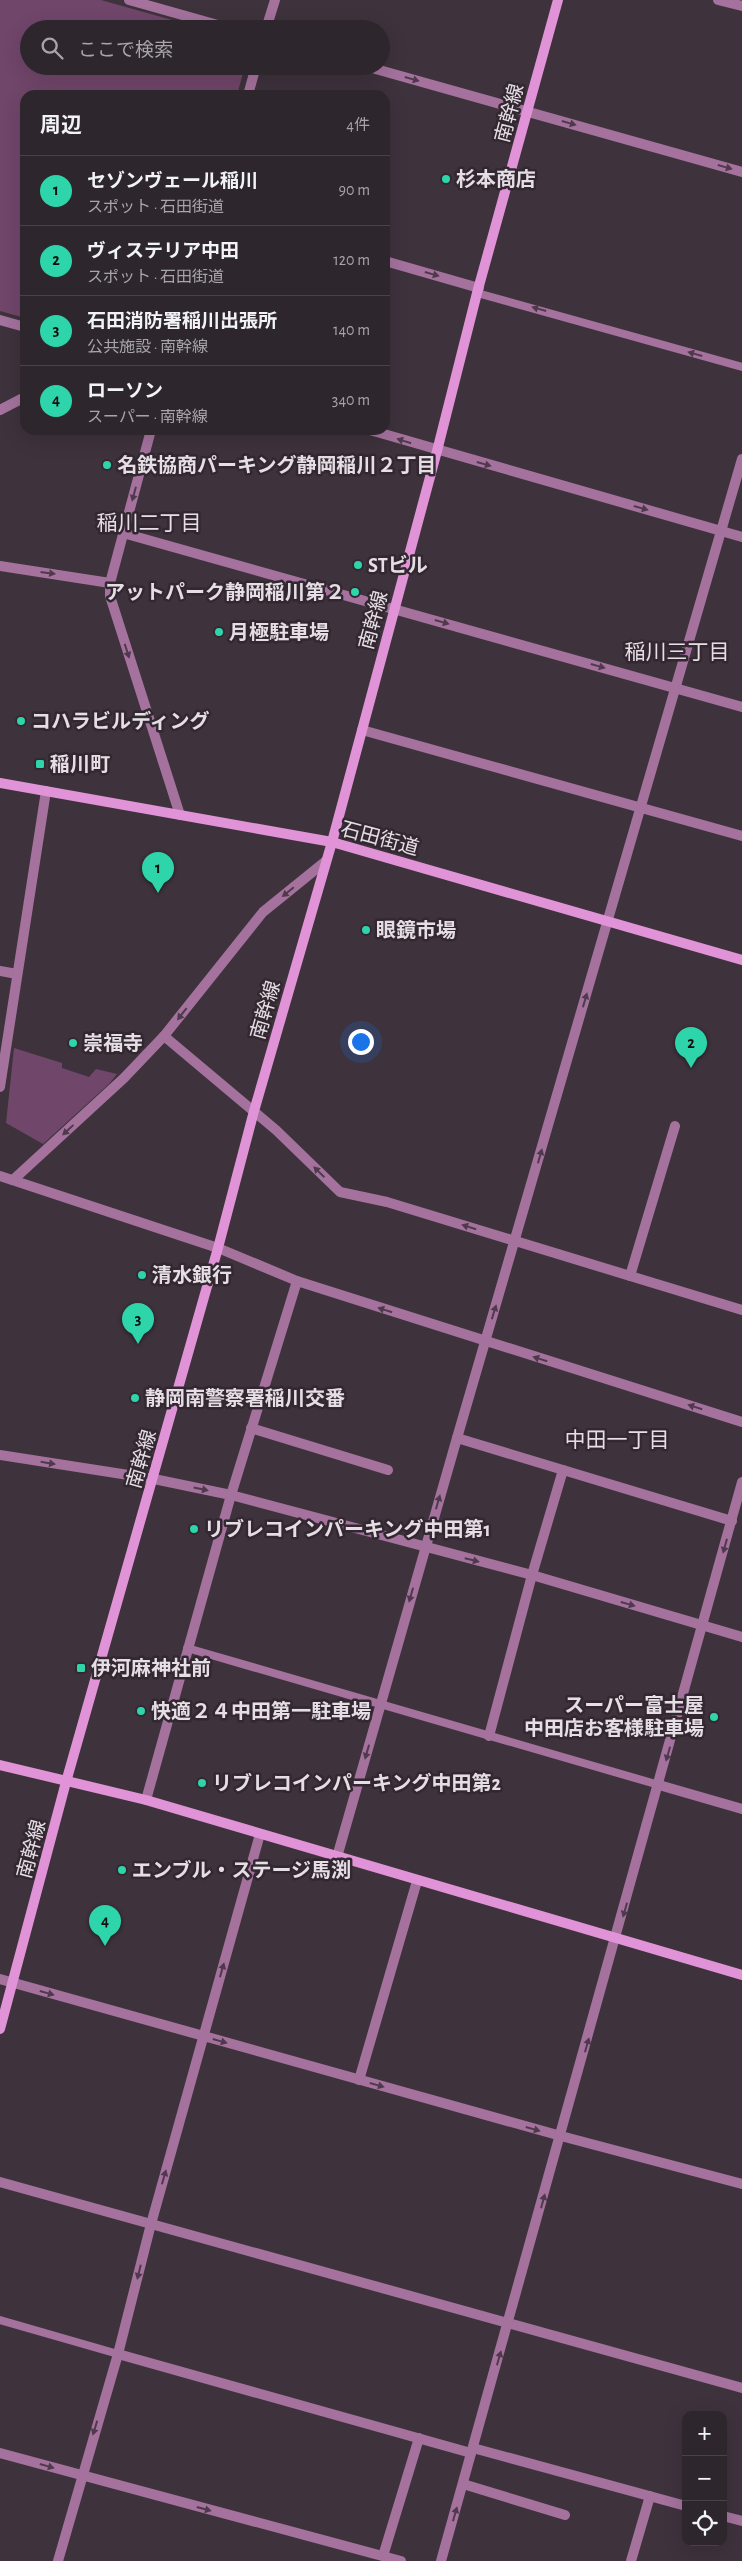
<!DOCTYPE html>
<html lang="ja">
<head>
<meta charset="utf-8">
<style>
	:root { --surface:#2e262d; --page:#362e35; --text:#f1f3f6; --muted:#a7a5aa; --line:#494349; --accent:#2ed4aa }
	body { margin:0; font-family:"Alegreya Sans","Noto Sans JP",sans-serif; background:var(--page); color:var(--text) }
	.controls { position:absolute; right:15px; bottom:15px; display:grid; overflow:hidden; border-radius:10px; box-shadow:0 5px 20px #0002 }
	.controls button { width:45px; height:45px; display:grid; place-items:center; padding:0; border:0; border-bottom:1px solid var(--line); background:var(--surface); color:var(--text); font:25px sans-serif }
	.you { position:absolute; left:360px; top:1041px; width:18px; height:18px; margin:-12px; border:4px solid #fff; border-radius:50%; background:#1a73e8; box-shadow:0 0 0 8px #1a73e833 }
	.badge { display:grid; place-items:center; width:32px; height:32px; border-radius:50%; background:var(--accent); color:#111; font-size:16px; font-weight:700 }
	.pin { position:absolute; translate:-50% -41px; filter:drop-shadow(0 1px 2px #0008) }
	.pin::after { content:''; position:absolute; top:26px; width:18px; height:15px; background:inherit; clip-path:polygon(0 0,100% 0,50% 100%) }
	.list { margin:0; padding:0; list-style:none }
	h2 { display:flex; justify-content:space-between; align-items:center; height:65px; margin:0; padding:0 20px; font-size:21px }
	h2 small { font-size:16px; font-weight:400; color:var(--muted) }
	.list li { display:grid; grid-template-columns:32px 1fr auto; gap:15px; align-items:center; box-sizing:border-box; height:70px; padding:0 20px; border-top:1px solid var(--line) }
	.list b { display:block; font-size:19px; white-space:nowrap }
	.list p { margin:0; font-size:16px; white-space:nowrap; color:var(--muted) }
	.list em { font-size:16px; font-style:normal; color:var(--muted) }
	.icon { flex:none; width:28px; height:28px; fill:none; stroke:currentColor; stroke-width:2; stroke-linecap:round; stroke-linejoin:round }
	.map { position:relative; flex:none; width:742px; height:2561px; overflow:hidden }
	.search { position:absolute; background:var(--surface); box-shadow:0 5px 20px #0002; left:20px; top:20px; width:370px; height:55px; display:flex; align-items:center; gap:12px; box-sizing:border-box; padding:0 18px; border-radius:28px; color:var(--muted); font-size:19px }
	.panel { position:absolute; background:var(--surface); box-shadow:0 5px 20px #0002; left:20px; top:90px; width:370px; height:345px; border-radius:15px }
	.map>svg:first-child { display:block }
	.green { fill:#70466a }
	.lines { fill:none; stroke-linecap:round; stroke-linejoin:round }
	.lane { stroke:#a4729d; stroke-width:8 }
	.street { stroke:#a4729d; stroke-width:10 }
	.secondary { stroke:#e193d7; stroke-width:10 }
	.oneway { fill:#4f3a4d }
	.poi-dot { fill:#2ed4aa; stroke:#332832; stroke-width:2 }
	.labels { text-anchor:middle; stroke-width:5; stroke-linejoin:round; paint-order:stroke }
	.street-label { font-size:20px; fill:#e5dee4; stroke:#332832 }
	.poi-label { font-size:20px; font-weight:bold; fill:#e5dee4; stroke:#332832; text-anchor:start }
	.neighbourhood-label { font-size:21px; fill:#e5dee4; stroke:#332832 }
</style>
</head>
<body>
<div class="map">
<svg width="742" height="2561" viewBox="0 0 742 2561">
	<rect width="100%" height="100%" fill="#3e323c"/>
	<g class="green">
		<polygon points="0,0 101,0 204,29 29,29 29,66 245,66 237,95 25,95 25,318 0,311"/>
		<polygon points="14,1048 62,1063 62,1068 89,1077 96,1069 117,1074 109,1084 43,1144 6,1123"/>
	</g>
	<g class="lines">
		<g class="lane">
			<polyline points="477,293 742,367"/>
			<polyline points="187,1648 659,1785"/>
			<polyline points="0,2320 118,2354"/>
		</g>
		<g class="street">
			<polyline points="129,0 232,29"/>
			<polyline points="718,0 742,6"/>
			<polyline points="266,29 275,0"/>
			<polyline points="365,66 742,172"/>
			<polyline points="248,95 256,66"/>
			<polyline points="385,261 479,288"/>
			<polyline points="0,320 25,327"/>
			<polyline points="0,410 25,397"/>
			<polyline points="151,430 110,583 110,596 180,815"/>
			<polyline points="370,430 742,537"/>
			<polyline points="123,533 742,707"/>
			<polyline points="0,566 110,583"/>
			<polyline points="362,730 742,836"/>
			<polyline points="0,971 17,974"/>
			<polyline points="164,1036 276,1130 340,1192 387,1202 742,1310"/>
			<polyline points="0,1087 46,791"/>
			<polyline points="0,1176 218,1248 297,1281 742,1422"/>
			<polyline points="13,1180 124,1078 164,1036 263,912 326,861"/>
			<polyline points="630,1276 675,1126"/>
			<polyline points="251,1428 388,1470"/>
			<polyline points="457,1438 732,1521"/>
			<polyline points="0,1455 154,1479 231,1495 532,1575 742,1637"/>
			<polyline points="489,1736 532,1575 563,1470"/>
			<polyline points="659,1785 742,1809"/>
			<polyline points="146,1800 231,1495 297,1281"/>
			<polyline points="337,1857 457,1438 742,459"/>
			<polyline points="0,1979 561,2136 742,2184"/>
			<polyline points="359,2080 417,1881"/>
			<polyline points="0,2182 742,2388"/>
			<polyline points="118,2354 471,2453"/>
			<polyline points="473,2448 686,2506"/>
			<polyline points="0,2453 401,2561"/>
			<polyline points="463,2484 565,2515"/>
			<polyline points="723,2516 742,2521"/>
			<polyline points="383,2556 419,2438"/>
			<polyline points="58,2561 118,2354 151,2224 260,1834"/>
			<polyline points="441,2561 742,1482"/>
			<polyline points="631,2561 650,2496"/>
		</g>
		<g class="secondary">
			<polyline points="0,783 332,842 742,960"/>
			<polyline points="0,1765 146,1800 742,1975"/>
			<polyline points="0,2029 66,1782 218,1248 254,1111 332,842 437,451 477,293 558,0"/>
		</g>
	</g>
	<defs><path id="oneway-solid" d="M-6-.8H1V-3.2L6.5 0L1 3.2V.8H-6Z" transform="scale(1.25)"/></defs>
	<g class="oneway">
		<use href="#oneway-solid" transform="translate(412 79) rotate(16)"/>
		<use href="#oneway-solid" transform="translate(569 123) rotate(16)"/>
		<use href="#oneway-solid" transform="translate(725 167) rotate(16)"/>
		<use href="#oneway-solid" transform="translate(432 274) rotate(16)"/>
		<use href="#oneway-solid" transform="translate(539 309) rotate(-164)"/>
		<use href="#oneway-solid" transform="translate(695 354) rotate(-164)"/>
		<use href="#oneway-solid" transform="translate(404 441) rotate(-163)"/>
		<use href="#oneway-solid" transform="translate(484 464) rotate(16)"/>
		<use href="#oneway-solid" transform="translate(134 494) rotate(105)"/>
		<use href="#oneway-solid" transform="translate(641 508) rotate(16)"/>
		<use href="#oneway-solid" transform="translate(48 573) rotate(7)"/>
		<use href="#oneway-solid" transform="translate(442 622) rotate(16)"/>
		<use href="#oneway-solid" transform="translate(127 651) rotate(72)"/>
		<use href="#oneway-solid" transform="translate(598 666) rotate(16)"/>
		<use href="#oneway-solid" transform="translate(288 892) rotate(141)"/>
		<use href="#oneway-solid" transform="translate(585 1000) rotate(-74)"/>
		<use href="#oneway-solid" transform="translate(182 1014) rotate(128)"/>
		<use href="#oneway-solid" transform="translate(68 1130) rotate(137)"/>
		<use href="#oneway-solid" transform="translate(540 1156) rotate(-74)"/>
		<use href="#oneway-solid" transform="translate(319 1172) rotate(-136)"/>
		<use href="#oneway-solid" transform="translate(469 1227) rotate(-163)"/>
		<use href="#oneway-solid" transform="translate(385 1310) rotate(-162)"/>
		<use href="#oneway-solid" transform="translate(494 1312) rotate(-73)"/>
		<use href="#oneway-solid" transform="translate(540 1359) rotate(-163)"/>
		<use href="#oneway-solid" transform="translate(695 1407) rotate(-163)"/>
		<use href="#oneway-solid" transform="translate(48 1463) rotate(9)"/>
		<use href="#oneway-solid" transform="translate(201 1489) rotate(12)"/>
		<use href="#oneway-solid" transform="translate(438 1502) rotate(-74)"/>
		<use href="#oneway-solid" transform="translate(725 1546) rotate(105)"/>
		<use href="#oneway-solid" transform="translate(472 1560) rotate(14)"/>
		<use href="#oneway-solid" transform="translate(411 1595) rotate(106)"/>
		<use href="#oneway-solid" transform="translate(628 1604) rotate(16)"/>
		<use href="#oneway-solid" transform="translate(367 1752) rotate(106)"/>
		<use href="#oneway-solid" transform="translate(668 1754) rotate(106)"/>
		<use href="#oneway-solid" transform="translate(625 1910) rotate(106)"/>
		<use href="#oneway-solid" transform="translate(222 1970) rotate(-74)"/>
		<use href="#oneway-solid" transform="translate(47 1993) rotate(16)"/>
		<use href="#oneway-solid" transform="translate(220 2041) rotate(16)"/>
		<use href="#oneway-solid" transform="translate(587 2045) rotate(-74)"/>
		<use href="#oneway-solid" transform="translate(377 2085) rotate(16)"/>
		<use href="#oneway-solid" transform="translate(533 2129) rotate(16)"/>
		<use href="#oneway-solid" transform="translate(164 2177) rotate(-74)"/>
		<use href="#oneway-solid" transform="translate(543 2201) rotate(-75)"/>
		<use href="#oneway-solid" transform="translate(139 2272) rotate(104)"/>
		<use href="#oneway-solid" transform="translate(499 2358) rotate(-74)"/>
		<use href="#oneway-solid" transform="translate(95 2428) rotate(107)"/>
		<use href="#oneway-solid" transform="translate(47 2466) rotate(16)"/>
		<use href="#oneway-solid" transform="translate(204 2509) rotate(15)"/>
		<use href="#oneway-solid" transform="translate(455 2514) rotate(-74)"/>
	</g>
	<g class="poi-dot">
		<circle cx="446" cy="179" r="5"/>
		<circle cx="107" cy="465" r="5"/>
		<circle cx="358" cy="565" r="5"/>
		<circle cx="355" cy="592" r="5"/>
		<circle cx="219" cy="632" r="5"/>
		<circle cx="21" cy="721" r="5"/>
		<rect x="35" y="759" width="10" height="10" rx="2.5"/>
		<circle cx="366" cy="930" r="5"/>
		<circle cx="73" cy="1043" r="5"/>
		<circle cx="142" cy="1275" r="5"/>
		<circle cx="135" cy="1398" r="5"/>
		<circle cx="194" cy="1529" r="5"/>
		<rect x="76" y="1663" width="10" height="10" rx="2.5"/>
		<circle cx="141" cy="1711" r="5"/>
		<circle cx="714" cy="1717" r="5"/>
		<circle cx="202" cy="1783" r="5"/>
		<circle cx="122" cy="1870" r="5"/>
	</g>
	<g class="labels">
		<g class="street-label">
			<text transform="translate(509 113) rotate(-75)" y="7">南幹線</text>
			<text transform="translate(373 620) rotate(-75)" y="7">南幹線</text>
			<text transform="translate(380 838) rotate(15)" y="7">石田街道</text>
			<text transform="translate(265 1010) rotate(-74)" y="7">南幹線</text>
			<text transform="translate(141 1459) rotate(-74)" y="7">南幹線</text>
			<text transform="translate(31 1849) rotate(-75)" y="7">南幹線</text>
		</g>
		<g class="poi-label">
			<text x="456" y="186">杉本商店</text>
			<text x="117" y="472">名鉄協商パーキング静岡稲川２丁目</text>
			<text x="368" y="572">STビル</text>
			<text x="345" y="599" text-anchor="end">アットパーク静岡稲川第２</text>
			<text x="229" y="639">月極駐車場</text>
			<text x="31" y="728">コハラビルディング</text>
			<text x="50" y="771">稲川町</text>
			<text x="376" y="937">眼鏡市場</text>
			<text x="83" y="1050">崇福寺</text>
			<text x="152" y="1282">清水銀行</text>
			<text x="145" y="1405">静岡南警察署稲川交番</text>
			<text x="204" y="1536">リブレコインパーキング中田第1</text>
			<text x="91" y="1675">伊河麻神社前</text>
			<text x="704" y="1712" text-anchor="end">スーパー富士屋<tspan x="704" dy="23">中田店お客様駐車場</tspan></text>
			<text x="151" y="1718">快適２４中田第一駐車場</text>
			<text x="212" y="1790">リブレコインパーキング中田第2</text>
			<text x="132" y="1877">エンブル・ステージ馬渕</text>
		</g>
		<g class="neighbourhood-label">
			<text x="149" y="530">稲川二丁目</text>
			<text x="677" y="659">稲川三丁目</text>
			<text x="617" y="1447">中田一丁目</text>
		</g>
	</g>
</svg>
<div class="controls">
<button>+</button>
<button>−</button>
<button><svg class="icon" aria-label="locate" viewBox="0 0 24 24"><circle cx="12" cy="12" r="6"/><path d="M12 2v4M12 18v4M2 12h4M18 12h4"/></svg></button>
</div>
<div class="you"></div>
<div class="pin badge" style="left:158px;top:893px">1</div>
<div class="pin badge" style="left:691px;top:1068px">2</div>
<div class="pin badge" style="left:138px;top:1344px">3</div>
<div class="pin badge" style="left:105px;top:1946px">4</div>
<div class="search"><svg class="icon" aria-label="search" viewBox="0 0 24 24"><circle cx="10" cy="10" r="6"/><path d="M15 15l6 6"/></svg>ここで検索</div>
<section class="panel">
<h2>周辺<small>4件</small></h2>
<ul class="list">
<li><span class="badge">1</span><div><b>セゾンヴェール稲川</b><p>スポット · 石田街道</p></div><em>90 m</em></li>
<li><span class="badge">2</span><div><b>ヴィステリア中田</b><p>スポット · 石田街道</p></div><em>120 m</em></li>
<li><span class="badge">3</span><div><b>石田消防署稲川出張所</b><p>公共施設 · 南幹線</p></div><em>140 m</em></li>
<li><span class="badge">4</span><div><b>ローソン</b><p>スーパー · 南幹線</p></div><em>340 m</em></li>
</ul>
</section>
</div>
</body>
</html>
